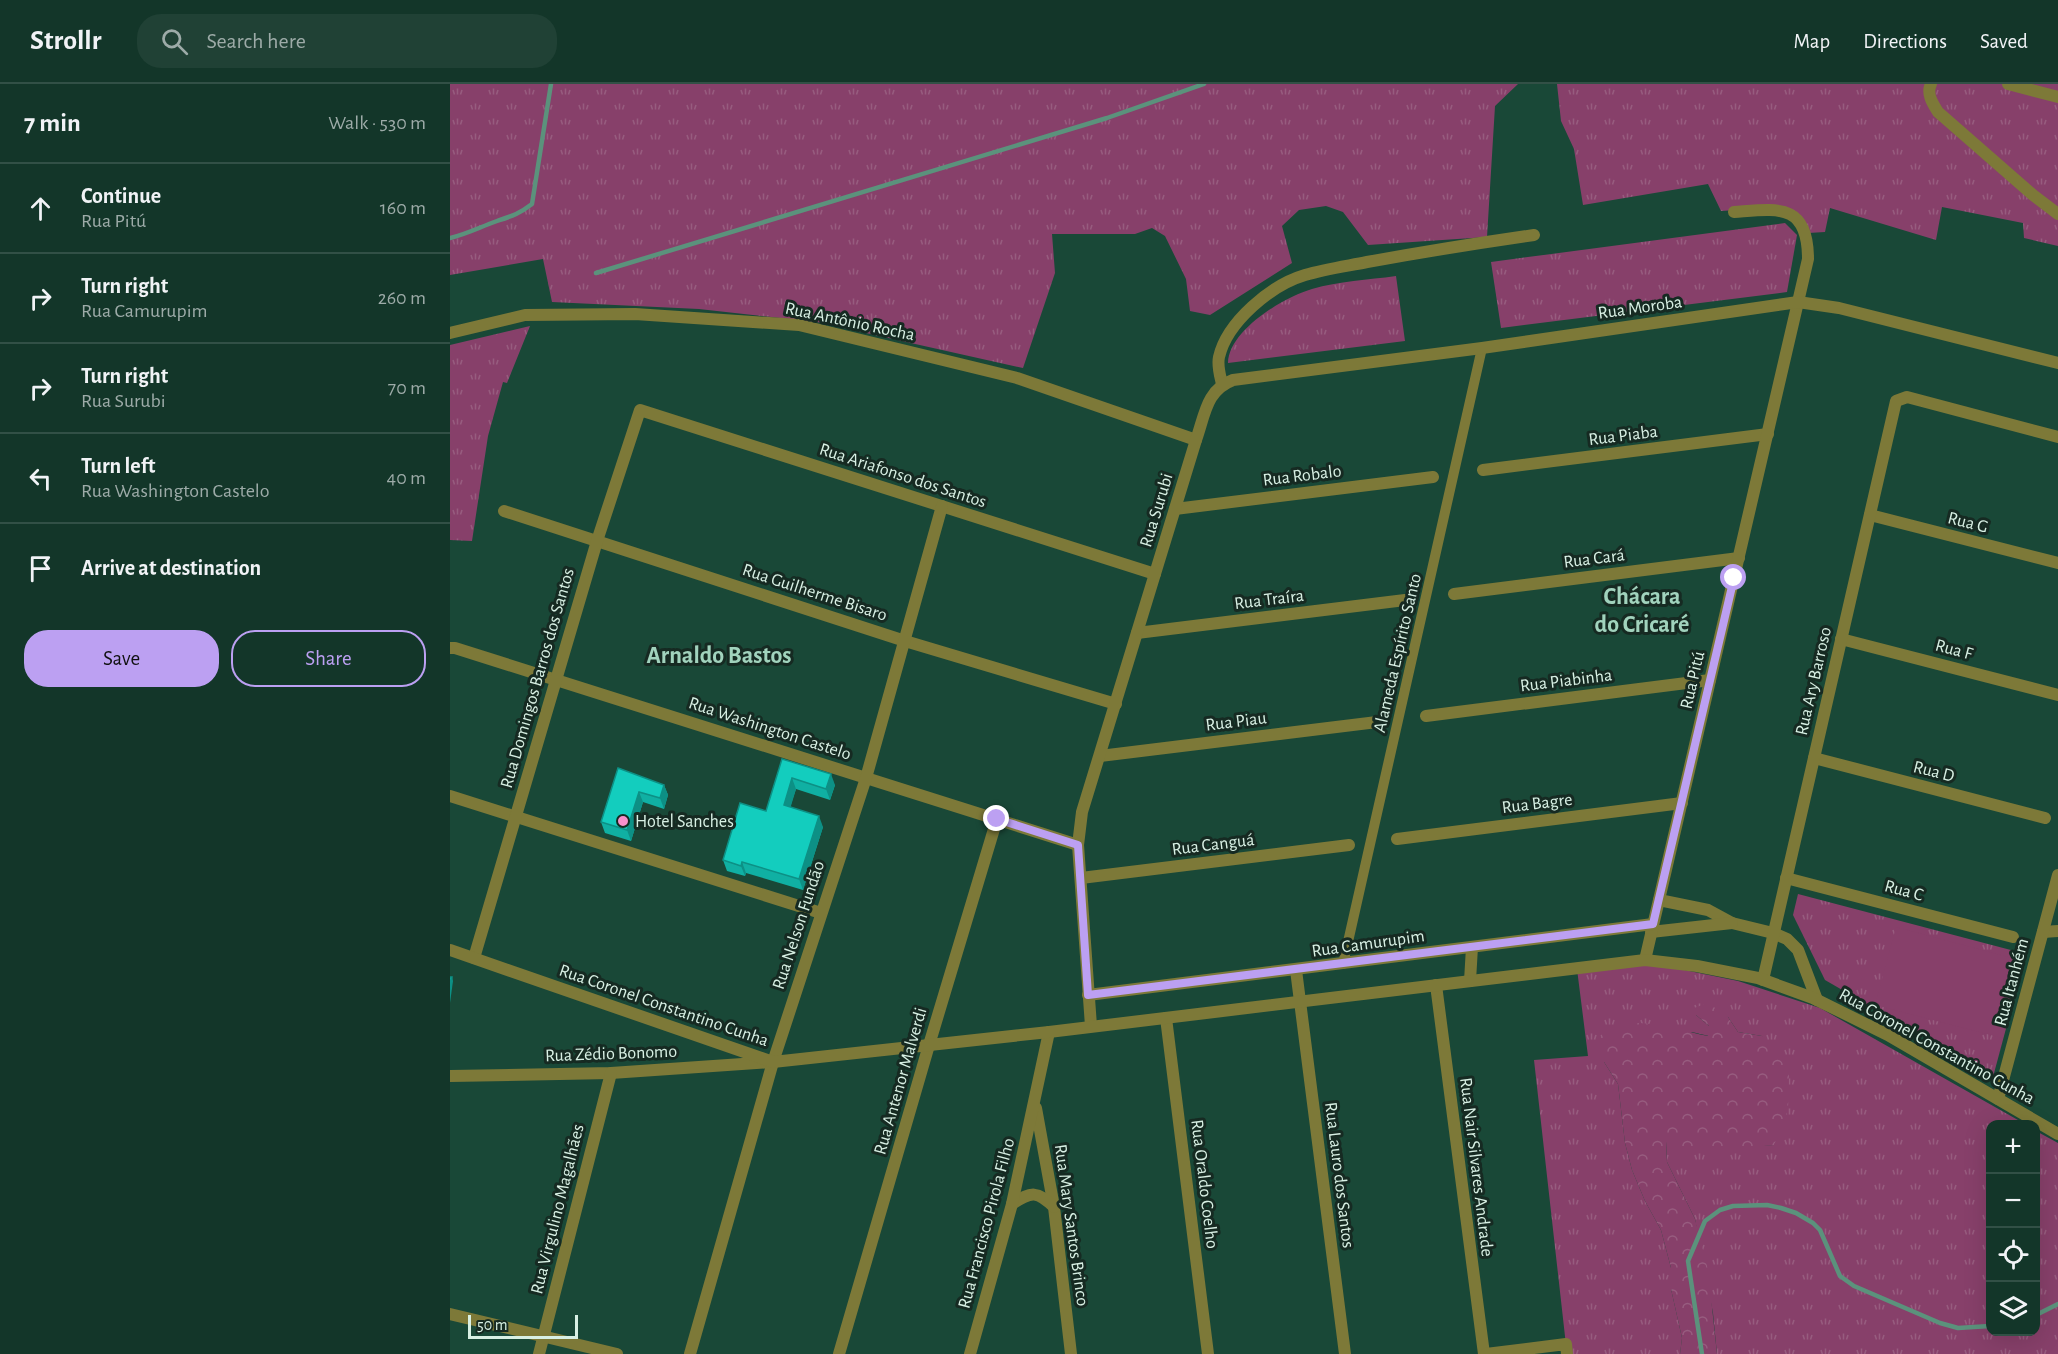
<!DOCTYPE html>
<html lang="en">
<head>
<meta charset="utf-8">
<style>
	:root { --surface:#133629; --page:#204135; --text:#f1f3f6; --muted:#9daba8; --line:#325046; --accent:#bca0f2 }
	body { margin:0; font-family:"Alegreya Sans",sans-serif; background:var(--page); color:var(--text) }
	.controls { position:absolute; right:18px; bottom:18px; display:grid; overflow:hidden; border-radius:12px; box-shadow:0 6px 24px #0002 }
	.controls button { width:54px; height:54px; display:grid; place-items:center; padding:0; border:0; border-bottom:2px solid var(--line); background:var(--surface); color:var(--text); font:30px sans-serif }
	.scale { position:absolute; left:18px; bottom:15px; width:110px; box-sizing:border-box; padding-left:6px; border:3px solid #d8f0e4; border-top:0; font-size:16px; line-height:21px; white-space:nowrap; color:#d8f0e4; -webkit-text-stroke:4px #162a22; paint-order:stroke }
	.stop { position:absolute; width:18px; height:18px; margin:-14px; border:4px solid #bca0f2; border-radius:50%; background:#fff }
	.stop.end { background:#bca0f2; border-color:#fff; box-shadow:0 2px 6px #0008 }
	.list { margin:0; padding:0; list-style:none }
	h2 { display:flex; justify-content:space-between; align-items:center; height:78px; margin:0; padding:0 24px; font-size:26px }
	h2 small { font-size:20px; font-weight:400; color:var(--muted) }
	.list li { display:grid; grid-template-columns:39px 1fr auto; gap:18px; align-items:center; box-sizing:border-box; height:90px; padding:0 24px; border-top:2px solid var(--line) }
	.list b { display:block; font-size:22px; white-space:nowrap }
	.list p { margin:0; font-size:20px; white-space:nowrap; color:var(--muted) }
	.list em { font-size:20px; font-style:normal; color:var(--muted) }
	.actions { display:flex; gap:12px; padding:18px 24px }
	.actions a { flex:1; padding:14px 0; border:2px solid var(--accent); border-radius:24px; text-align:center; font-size:21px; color:var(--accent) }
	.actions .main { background:var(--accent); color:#111 }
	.icon { flex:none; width:33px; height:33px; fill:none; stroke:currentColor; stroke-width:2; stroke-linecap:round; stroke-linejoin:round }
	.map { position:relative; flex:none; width:1608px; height:1270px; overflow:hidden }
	header { display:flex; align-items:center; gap:36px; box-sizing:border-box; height:84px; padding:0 30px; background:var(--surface); border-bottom:2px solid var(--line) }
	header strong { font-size:28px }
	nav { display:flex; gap:33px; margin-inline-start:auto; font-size:21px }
	.search { width:420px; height:54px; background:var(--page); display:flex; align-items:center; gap:15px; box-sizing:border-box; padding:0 21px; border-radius:24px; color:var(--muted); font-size:22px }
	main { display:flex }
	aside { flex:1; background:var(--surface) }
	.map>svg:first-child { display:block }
	.grass { fill:url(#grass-tufts) }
	.forest { fill:url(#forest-crowns) }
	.pitch { fill:#87406a }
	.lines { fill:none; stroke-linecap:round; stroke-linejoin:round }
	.stream { stroke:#5b927c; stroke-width:4.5 }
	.pedestrian { stroke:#7d7938; stroke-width:10 }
	.minor { stroke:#7d7938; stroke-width:12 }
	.tertiary { stroke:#7d7938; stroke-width:12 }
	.wall { fill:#10b0a3 }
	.shaded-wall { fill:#0d9085 }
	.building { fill:#13cdbe; stroke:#0d9085; stroke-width:1.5 }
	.route { stroke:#bca0f2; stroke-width:8 }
	.poi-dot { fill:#f890cb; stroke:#162a22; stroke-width:2 }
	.labels { text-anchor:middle; stroke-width:6; stroke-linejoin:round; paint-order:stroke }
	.street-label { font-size:18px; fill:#d8f0e4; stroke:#162a22 }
	.poi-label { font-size:18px; fill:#d8f0e4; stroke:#162a22; text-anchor:start }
	.district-label { font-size:24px; font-weight:bold; fill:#a1d3bd; stroke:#162a22 }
</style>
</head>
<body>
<header>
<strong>Strollr</strong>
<div class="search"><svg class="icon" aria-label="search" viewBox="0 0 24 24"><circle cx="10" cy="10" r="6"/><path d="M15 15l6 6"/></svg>Search here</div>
<nav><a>Map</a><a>Directions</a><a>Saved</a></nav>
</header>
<main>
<aside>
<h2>7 min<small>Walk · 530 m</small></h2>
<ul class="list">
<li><svg class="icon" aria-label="ahead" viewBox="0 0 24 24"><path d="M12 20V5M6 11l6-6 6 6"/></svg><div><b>Continue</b><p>Rua Pitú</p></div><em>160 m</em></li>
<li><svg class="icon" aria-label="right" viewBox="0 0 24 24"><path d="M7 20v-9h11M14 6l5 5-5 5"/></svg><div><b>Turn right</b><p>Rua Camurupim</p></div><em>260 m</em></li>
<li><svg class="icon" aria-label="right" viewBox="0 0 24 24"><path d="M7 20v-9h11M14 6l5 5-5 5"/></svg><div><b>Turn right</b><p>Rua Surubi</p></div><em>70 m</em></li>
<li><svg class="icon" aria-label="left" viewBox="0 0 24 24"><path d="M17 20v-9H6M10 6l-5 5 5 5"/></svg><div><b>Turn left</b><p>Rua Washington Castelo</p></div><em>40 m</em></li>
<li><svg class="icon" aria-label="arrive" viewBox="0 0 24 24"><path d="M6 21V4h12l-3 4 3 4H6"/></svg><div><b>Arrive at destination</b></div></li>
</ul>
<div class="actions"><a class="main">Save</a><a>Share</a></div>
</aside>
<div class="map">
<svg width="1608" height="1270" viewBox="0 0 1608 1270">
	<defs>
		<pattern id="grass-tufts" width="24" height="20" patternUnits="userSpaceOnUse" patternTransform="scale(1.5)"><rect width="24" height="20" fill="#87406a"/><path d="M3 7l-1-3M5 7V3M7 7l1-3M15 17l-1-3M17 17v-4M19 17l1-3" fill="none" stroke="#975c7f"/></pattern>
		<pattern id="forest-crowns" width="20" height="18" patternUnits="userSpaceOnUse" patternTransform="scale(1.5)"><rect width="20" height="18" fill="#87406a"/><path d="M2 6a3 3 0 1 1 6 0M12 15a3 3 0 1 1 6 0" fill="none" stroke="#975c7f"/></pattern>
	</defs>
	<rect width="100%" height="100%" fill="#194837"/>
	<g class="grass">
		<polygon points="0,0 1068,0 1045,22 1037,153 918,161 893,128 876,122 849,126 832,142 842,179 760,231 740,227 736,195 715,152 702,144 685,150 602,150 605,189 573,284 367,238 249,225 102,218 93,175 0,191"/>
		<polygon points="1107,0 1608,0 1608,162 1574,154 1573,139 1492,123 1486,156 1380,124 1375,148 1358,149 1342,129 1301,125 1271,127 1258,100 1133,121 1124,65 1111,37"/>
		<polygon points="1335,139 1347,151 1337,208 1051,244 1041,178"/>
		<path d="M946,192l9,65 -177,22c1,-33 56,-66 84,-74 27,-8 56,-9 84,-13z"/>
		<polygon points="80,242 57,299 53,298 38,352 22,457 0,456 0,261"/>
		<polygon points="1348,810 1576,870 1543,993 1375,896 1343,831"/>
		<polygon points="1210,881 1288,897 1370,924 1575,1040 1540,1040 1540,1248 1586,1248 1586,1047 1608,1059 1608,1270 1267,1270 1263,1229 1245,1135 1217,1078 1216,1057 1304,1062 1324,1061 1312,952 1288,948 1278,933 1246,931 1259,942 1259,952 1242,948 1154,978 1168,1000 1175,1059 1182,1086 1195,1117 1211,1146 1221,1184 1221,1205 1232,1254 1230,1270 1117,1270 1084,976 1138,972 1127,885"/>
	</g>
	<path class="forest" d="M1258,919l20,14 10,15 24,4 27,35 -1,39 -14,35 -71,7 -37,-10 1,20 28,57 13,51 9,84h-37l2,-16 -11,-49v-21l-10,-38 -16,-29 -13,-31 -7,-27 -7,-59 -14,-22 -5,-25c4,-4 10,-10 15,-11 32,-9 63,4 94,10l1,-10 -13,-11 -2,-7z"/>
	<polygon class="pitch" points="1446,843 1573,877 1552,954 1425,921"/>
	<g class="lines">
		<g class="stream">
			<path d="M0,154c17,-4 30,-11 47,-17 15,-5 22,-7 35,-17l19,-120"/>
			<polyline points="146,189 657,34 754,0"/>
			<polyline points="1586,1231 1608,1220"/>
			<polyline points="1252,1270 1238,1177 1255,1137 1270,1126 1283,1122 1317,1121 1331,1124 1346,1129 1363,1139 1370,1146 1390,1192 1404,1202 1490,1239 1508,1244 1540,1242"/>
		</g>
		<polyline class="pedestrian" points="893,880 1032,264"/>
		<g class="minor">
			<path d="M1481,0c-5,10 2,20 7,28l95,83 25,19"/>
			<polyline points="1558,0 1608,13"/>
			<polyline points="0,249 75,231 185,230 349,241 567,294 746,356"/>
			<path d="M772,300c-2,-9 -5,-18 -3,-27 8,-35 52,-72 86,-82 20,-6 42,-9 62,-13 56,-10 111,-19 167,-27"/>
			<polyline points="1033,386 1318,350"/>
			<polyline points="725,425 983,393"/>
			<polyline points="54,427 455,557 666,620"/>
			<polyline points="1420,431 1608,479"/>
			<polyline points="1004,510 1289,474"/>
			<polyline points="687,549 955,516"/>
			<polyline points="1391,555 1608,611"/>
			<polyline points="0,564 5,564 628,761"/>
			<polyline points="976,632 1260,596"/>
			<polyline points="650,672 927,638"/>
			<polyline points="1364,674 1595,734"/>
			<polyline points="0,712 371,829"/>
			<polyline points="947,755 1232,719"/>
			<polyline points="631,794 899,761"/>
			<polyline points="1336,794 1563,853"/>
			<polyline points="1209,816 1258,826 1282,839 1323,849 1337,855 1348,866 1367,916"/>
			<polyline points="1201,848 1282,839"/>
			<polyline points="1593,848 1608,847"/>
			<polyline points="24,874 147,457 190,326 705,490"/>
			<path d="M1195,876l163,-701c0,-57 -31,-50 -74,-47"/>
			<polyline points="846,886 895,1270"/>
			<polyline points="1313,896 1446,317 1457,313 1608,353"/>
			<polyline points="1020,897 1022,863"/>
			<polyline points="986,901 1034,1270"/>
			<polyline points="638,911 1203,840"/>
			<polyline points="716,934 758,1270"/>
			<path d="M641,942l-13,-181 4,-33 114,-372c9,-25 10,-50 37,-60l249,-32 316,-46 41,6 219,55"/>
			<polyline points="0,992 161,989 322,978"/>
			<polyline points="1548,1015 1608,791"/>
			<polyline points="586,1024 604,1123 621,1270"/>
			<path d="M562,1120c20,-13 25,-13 42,3"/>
			<polyline points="0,1230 167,1270"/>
			<polyline points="89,1270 161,989"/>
			<polyline points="240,1270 323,978 416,694 492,422"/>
			<polyline points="389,1270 479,961 547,735"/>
			<polyline points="520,1270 562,1120 599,948"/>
			<polyline points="1036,1270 1116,1260 1117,1270"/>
		</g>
		<polyline class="tertiary" points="0,866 323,978 599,948 1195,876 1247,882 1308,894 1363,914 1438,951 1608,1050"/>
	</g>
	<g class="wall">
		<polygon points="332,675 385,701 380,716 346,705 340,723 373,743 353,806 296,789 295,792 277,787 273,776 316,727"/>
		<polygon points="168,684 214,701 218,711 214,725 193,718 181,757 155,749 151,738"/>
	</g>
	<g class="shaded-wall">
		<polygon points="381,690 385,701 380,716 376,705"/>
		<polygon points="342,694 346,705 338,732 334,721"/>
		<polygon points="214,701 218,711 214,725 210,714"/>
		<polygon points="189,708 193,718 181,757 177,746"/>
		<polygon points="369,732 373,743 353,806 349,795"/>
		<polygon points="292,778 296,789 295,792 291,782"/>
		<polygon points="2,893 3,897 0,919 0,906"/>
	</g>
	<g class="building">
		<polygon points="332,675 381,690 376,705 342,694 334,721 369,732 349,795 292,778 291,782 273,776 290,719 316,727"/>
		<polygon points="168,684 214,701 210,714 189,708 177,746 151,738"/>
		<polygon points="0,893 2,893 0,906"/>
	</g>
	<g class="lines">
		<polyline class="route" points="547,735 628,761 638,911 1203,840 1284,494"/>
	</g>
	<circle class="poi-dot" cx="173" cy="737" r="6"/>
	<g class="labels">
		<g class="street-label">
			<text transform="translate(1190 223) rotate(-8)" y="6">Rua Moroba</text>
			<text transform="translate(400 237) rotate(12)" y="6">Rua Antônio Rocha</text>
			<text transform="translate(1173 351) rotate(-7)" y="6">Rua Piaba</text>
			<text transform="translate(453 391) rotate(18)" y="6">Rua Ariafonso dos Santos</text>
			<text transform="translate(852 391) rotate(-7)" y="6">Rua Robalo</text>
			<text transform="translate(706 426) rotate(-73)" y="6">Rua Surubi</text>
			<text transform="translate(1518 438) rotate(14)" y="6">Rua G</text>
			<text transform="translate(1144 474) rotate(-7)" y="6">Rua Cará</text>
			<text transform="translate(365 508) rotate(18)" y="6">Rua Guilherme Bisaro</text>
			<text transform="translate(819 515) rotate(-7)" y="6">Rua Traíra</text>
			<text transform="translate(1504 565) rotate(15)" y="6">Rua F</text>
			<text transform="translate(947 569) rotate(-77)" y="6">Alameda Espírito Santo</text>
			<text transform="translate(87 594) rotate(-74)" y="6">Rua Domingos Barros dos Santos</text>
			<text transform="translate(1116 596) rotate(-7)" y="6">Rua Piabinha</text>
			<text transform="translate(1242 596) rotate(-77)" y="6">Rua Pitú</text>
			<text transform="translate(1363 597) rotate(-77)" y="6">Rua Ary Barroso</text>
			<text transform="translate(786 637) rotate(-7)" y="6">Rua Piau</text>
			<text transform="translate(320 644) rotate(18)" y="6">Rua Washington Castelo</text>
			<text transform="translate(1484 687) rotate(14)" y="6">Rua D</text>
			<text transform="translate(1087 719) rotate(-7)" y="6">Rua Bagre</text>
			<text transform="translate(763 760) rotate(-7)" y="6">Rua Canguá</text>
			<text transform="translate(1454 806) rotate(15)" y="6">Rua C</text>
			<text transform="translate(348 841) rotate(-72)" y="6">Rua Nelson Fundão</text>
			<text transform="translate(918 859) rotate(-8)" y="6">Rua Camurupim</text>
			<text transform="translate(1561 898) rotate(-75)" y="6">Rua Itanhém</text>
			<text transform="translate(214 921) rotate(19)" y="6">Rua Coronel Constantino Cunha</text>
			<text transform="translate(1487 962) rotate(29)" y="6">Rua Coronel Constantino Cunha</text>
			<text transform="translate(161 969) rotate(-2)" y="6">Rua Zédio Bonomo</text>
			<text transform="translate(450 997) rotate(-74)" y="6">Rua Antenor Malverdi</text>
			<text transform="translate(1027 1083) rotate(83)" y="6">Rua Nair Silvares Andrade</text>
			<text transform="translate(890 1091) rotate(83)" y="6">Rua Lauro dos Santos</text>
			<text transform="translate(755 1100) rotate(83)" y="6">Rua Oraldo Coelho</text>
			<text transform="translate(107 1125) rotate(-76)" y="6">Rua Virgulino Magalhães</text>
			<text transform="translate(536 1139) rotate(-75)" y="6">Rua Francisco Pirola Filho</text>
			<text transform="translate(622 1141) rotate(82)" y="6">Rua Mary Santos Brinco</text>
		</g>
		<g class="poi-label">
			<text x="185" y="743">Hotel Sanches</text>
		</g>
		<g class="district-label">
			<text x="1192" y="520">Chácara<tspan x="1192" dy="28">do Cricaré</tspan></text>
			<text x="269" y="579">Arnaldo Bastos</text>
		</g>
	</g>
</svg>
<div class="controls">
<button>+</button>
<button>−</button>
<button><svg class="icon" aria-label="locate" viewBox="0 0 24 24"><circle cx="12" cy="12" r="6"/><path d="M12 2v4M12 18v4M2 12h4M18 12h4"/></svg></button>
<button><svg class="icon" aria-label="layers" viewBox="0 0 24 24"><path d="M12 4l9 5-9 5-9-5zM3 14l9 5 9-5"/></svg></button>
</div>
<div class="scale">50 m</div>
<div class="stop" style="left:1284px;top:494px"></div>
<div class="stop end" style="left:547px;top:735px"></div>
</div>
</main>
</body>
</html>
